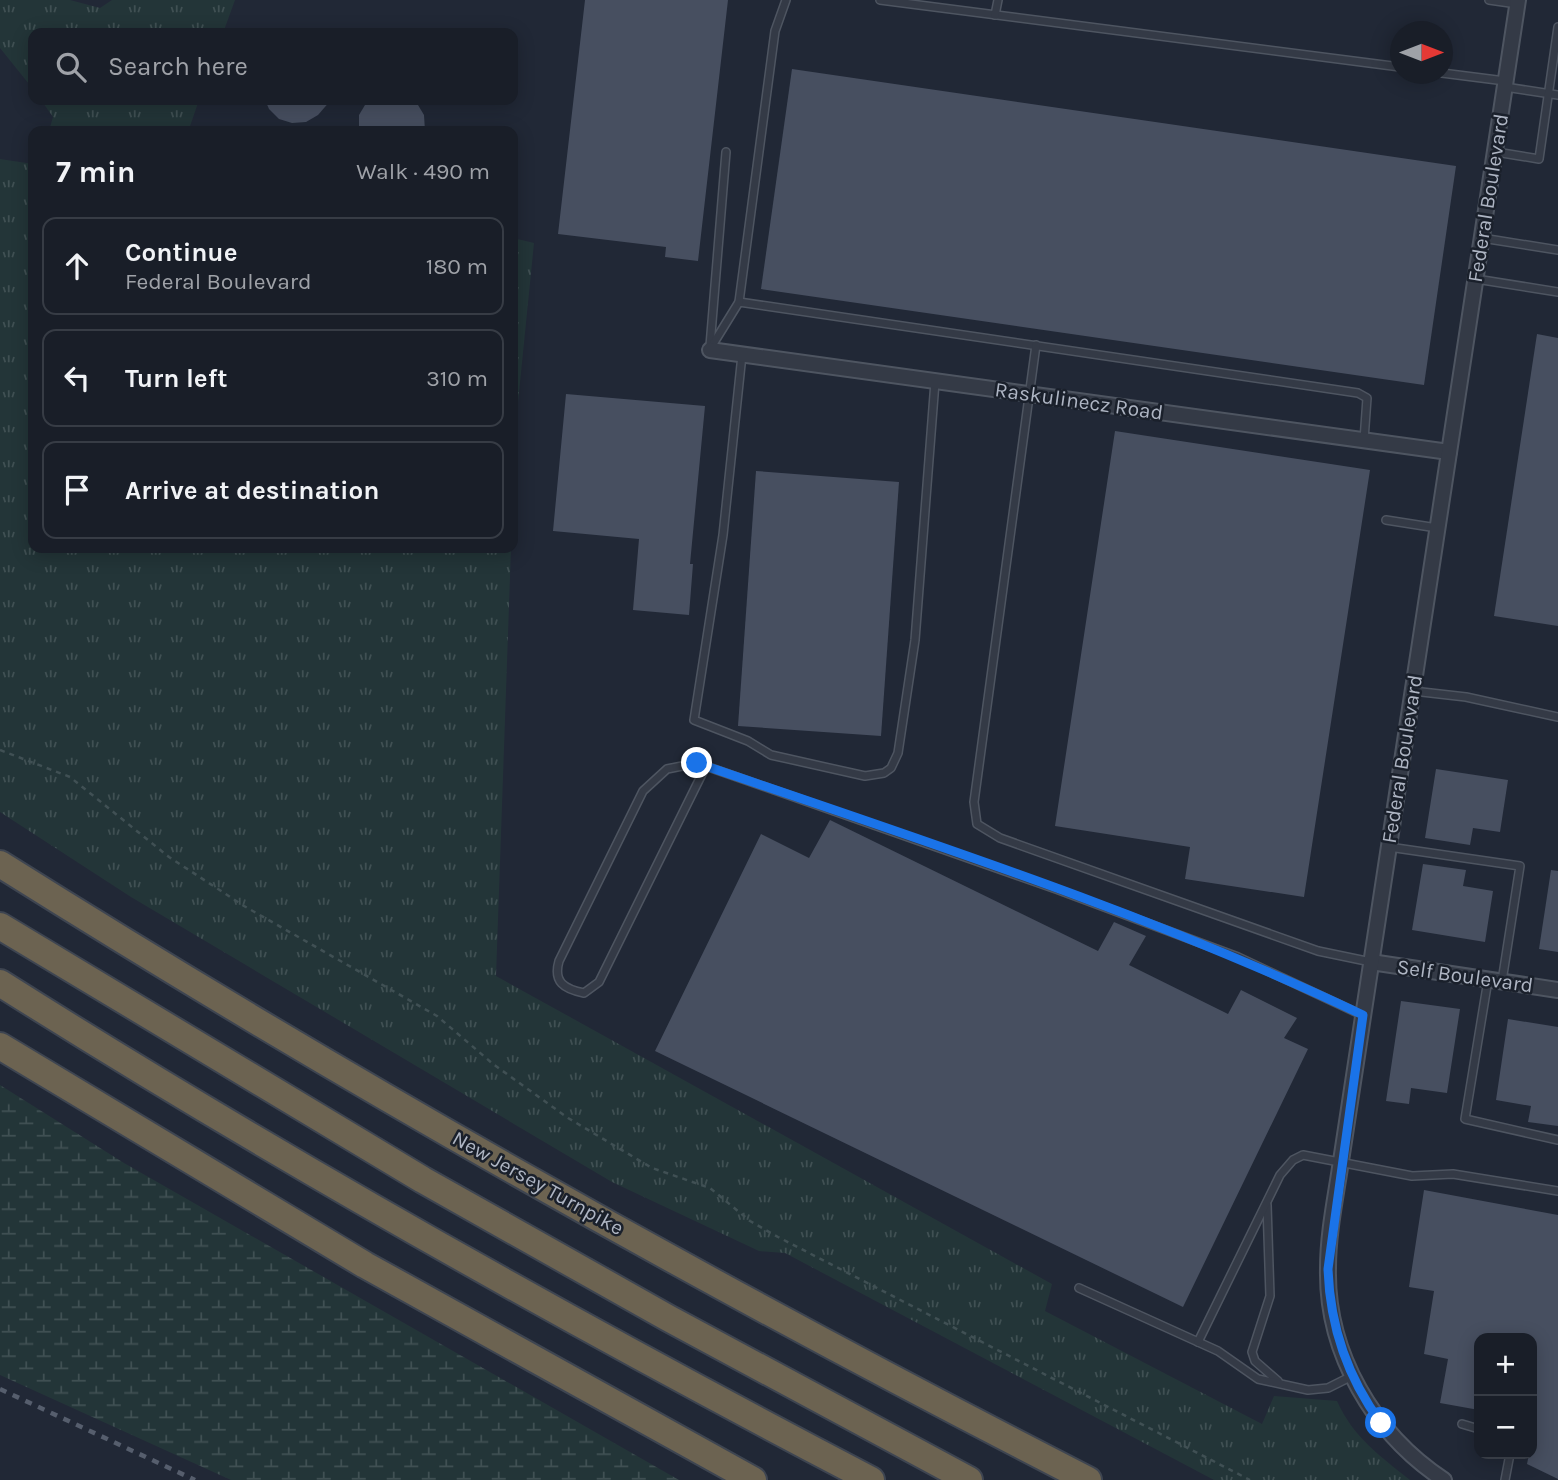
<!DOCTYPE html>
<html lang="en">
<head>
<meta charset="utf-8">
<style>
	:root { --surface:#191e28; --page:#262b34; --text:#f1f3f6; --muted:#9fa2a8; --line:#373c45 }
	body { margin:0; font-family:Karla,sans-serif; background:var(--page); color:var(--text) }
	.controls { position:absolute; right:21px; bottom:21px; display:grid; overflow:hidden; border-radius:14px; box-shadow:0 4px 18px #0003 }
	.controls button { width:63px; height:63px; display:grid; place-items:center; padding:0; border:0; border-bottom:2px solid var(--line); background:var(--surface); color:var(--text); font:35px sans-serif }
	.compass { position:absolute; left:1390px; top:21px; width:63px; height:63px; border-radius:50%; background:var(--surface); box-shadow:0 4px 18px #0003; rotate:90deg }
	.stop { position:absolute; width:21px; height:21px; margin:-16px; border:5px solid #1a73e8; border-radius:50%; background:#fff }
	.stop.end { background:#1a73e8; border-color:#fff; box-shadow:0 2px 7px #0008 }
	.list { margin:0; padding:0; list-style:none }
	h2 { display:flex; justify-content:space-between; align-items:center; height:91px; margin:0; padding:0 28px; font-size:30px }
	h2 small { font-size:23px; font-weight:400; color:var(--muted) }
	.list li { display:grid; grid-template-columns:46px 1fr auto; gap:21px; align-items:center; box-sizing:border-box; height:98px; margin:0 14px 14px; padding:0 14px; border:2px solid var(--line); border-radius:14px }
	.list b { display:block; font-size:26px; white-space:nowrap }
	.list p { margin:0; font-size:23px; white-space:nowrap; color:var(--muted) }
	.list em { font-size:23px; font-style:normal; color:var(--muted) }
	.icon { flex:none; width:38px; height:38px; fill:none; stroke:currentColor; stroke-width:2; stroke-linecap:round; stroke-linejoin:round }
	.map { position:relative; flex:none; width:1558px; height:1480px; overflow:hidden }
	.search { position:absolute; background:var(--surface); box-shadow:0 4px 18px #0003; left:28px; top:28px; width:490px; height:77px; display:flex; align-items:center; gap:18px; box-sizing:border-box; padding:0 24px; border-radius:14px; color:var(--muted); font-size:26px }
	.panel { position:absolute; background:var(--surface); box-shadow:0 4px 18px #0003; left:28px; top:126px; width:490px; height:427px; border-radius:14px }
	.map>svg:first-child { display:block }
	.grass { fill:url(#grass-tufts) }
	.wetland { fill:url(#wetland-marsh) }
	.building { fill:#474f60 }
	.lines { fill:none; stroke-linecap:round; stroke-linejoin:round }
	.service-casing { stroke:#4e5561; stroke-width:10 }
	.minor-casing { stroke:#4e5561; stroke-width:18 }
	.motorway-casing { stroke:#3e4551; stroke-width:30 }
	.path { stroke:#405054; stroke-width:2.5; stroke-dasharray:5 5; stroke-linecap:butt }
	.service { stroke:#343a46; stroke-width:7 }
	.minor { stroke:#343a46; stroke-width:14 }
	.motorway { stroke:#6c6351; stroke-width:26 }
	.rail { stroke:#565e6d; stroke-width:4.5; stroke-dasharray:7 7; stroke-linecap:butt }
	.route { stroke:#1a73e8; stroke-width:9 }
	.labels { text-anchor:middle; stroke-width:5; stroke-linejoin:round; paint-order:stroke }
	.street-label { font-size:21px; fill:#aeb5c3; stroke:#1a202b }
</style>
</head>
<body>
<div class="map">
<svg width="1558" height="1480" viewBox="0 0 1558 1480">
	<defs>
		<pattern id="grass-tufts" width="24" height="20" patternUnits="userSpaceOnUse" patternTransform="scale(1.75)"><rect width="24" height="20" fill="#233538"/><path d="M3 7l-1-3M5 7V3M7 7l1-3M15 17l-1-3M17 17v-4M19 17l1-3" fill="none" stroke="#405053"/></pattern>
		<pattern id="wetland-marsh" width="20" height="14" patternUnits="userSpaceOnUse" patternTransform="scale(1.75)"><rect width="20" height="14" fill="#233538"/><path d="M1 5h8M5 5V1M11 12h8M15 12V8" fill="none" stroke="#405053"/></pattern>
	</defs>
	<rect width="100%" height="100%" fill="#212836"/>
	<g class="grass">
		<polygon points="0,0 70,0 100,8 112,0 235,0 223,33 33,33 33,89 0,48"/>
		<polygon points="41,100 199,100 189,129 194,131 49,131 53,117"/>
		<path d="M0,159l33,5v384h478l-15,428 556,308 -7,27 217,113 12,-28 63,5c16,36 43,55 73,79h-196l-429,-227 -26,-2 -147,-69 -481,-285 -131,-85z"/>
		<polygon points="513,238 534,243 516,422 513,499"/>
	</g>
	<polygon class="wetland" points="0,1085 124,1163 679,1480 231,1480 0,1375"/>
	<g class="building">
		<polygon points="585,0 728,0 698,261 665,257 666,247 558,234"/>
		<polygon points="792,69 1456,166 1424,385 761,289"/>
		<polygon points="265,100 331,100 318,115 306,122 292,123 279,119 269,109"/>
		<polygon points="368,100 415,100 424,115 425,131 359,131 359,115"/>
		<polygon points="1537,334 1558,338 1558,626 1494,616"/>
		<polygon points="566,394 705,406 690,564 693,564 689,615 633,610 639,539 553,531"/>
		<polygon points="1115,431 1370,470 1304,897 1185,879 1190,847 1055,826"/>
		<polygon points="756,471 899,482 881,736 738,726"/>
		<polygon points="1436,769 1508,780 1500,832 1473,828 1470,845 1425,838"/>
		<polygon points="830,820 1098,951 1114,922 1146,936 1129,965 1228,1014 1241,990 1297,1018 1284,1038 1308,1049 1183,1307 655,1051 761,834 809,858"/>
		<polygon points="1423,864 1466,870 1463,886 1493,891 1485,942 1412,930"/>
		<polygon points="1551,870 1558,871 1558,952 1539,949"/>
		<polygon points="1401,1001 1460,1009 1447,1093 1411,1088 1409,1104 1386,1101"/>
		<polygon points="1508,1019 1558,1027 1558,1126 1528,1122 1531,1106 1496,1100"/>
		<polygon points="1424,1190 1558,1215 1558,1479 1527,1464 1529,1454 1532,1454 1534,1419 1532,1338 1479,1338 1479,1410 1440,1403 1448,1359 1424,1354 1434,1291 1409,1287"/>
	</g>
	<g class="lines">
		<g class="service-casing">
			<g id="service">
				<polyline points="880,0 1400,67"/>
				<polyline points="1489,0 1517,4"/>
				<polyline points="995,15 998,0"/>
				<polyline points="1442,73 1505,81"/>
				<polyline points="1505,87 1558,95"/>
				<polyline points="1496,152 1539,159 1558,27"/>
				<polyline points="1482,238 1558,250"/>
				<polyline points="1476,279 1558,292"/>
				<polyline points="739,302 1358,393 1367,398 1364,440"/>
				<polyline points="1036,345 974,802 977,824 1000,838 1318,951 1371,962"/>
				<polyline points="710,346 726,152"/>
				<polyline points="710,349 739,302 775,31 786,0"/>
				<polyline points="742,355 723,535 694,720 748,741 771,755 865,776 884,773 891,768 898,753 915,640 935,382"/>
				<polyline points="1386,520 1437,528"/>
				<polyline points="1413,691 1466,697 1558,717"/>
				<path d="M706,766l-107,216 -15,11c-20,-4 -31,-11 -25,-32l84,-170 24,-22 30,-6 359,126 182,68 124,58"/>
				<polyline points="1389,847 1520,866 1502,981"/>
				<polyline points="1488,980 1465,1119 1558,1140"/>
				<polyline points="1267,1205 1270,1296 1252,1352 1255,1361 1278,1381"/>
				<polyline points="1079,1288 1218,1351 1258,1379 1308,1390 1328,1388 1352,1376"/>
				<polyline points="1198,1342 1280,1175 1293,1160 1303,1155 1412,1176 1453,1174 1558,1191"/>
				<polyline points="1462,1424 1479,1429"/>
				<polyline points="1505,1480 1510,1454"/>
			</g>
		</g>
		<g class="minor-casing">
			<g id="minor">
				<polyline points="710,350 1449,452"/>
				<polyline points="1371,962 1558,990"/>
				<path d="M1444,1480c-70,-46 -118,-127 -116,-212 0,-36 8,-72 13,-107l177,-1161"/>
			</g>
		</g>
		<g class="motorway-casing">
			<g id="motorway">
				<path d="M0,864c353,222 717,426 1088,616"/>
				<polyline points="0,926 423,1180 668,1318 969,1480"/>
				<path d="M0,983c283,179 575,342 871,497"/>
				<polyline points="0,1046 365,1265 753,1480"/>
			</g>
		</g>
		<polyline class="path" points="0,750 70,777 169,857 244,906 437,1016 493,1064 568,1118 652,1168 710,1188 750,1221 778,1237 1250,1480"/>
		<use href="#service" class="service"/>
		<use href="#minor" class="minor"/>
		<use href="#motorway" class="motorway"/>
		<polyline class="rail" points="0,1389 195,1480"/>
	</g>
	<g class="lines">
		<path class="route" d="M697,763c224,77 452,150 666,252l-35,254c2,57 19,108 53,154"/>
	</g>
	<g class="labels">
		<g class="street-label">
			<text transform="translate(1488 198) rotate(-81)" y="7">Federal Boulevard</text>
			<text transform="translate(1079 401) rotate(8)" y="7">Raskulinecz Road</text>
			<text transform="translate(1402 759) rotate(-81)" y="7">Federal Boulevard</text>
			<text transform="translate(1465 976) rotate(8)" y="7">Self Boulevard</text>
			<text transform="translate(538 1183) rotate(29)" y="7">New Jersey Turnpike</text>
		</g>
	</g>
</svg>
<div class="controls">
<button>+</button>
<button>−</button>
</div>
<svg class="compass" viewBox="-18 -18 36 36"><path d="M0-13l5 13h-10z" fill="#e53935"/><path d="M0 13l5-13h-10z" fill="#9fa2a8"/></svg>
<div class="stop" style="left:1381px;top:1423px"></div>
<div class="stop end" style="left:697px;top:763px"></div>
<div class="search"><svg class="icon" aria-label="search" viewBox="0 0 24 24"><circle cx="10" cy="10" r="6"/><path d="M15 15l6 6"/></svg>Search here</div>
<section class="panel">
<h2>7 min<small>Walk · 490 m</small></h2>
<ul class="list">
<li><svg class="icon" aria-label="ahead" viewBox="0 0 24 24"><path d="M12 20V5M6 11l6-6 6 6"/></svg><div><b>Continue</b><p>Federal Boulevard</p></div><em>180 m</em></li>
<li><svg class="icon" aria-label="left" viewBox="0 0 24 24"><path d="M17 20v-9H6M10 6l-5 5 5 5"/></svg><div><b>Turn left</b></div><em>310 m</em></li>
<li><svg class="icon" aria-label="arrive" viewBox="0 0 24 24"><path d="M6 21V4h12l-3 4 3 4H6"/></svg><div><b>Arrive at destination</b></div></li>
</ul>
</section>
</div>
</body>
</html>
